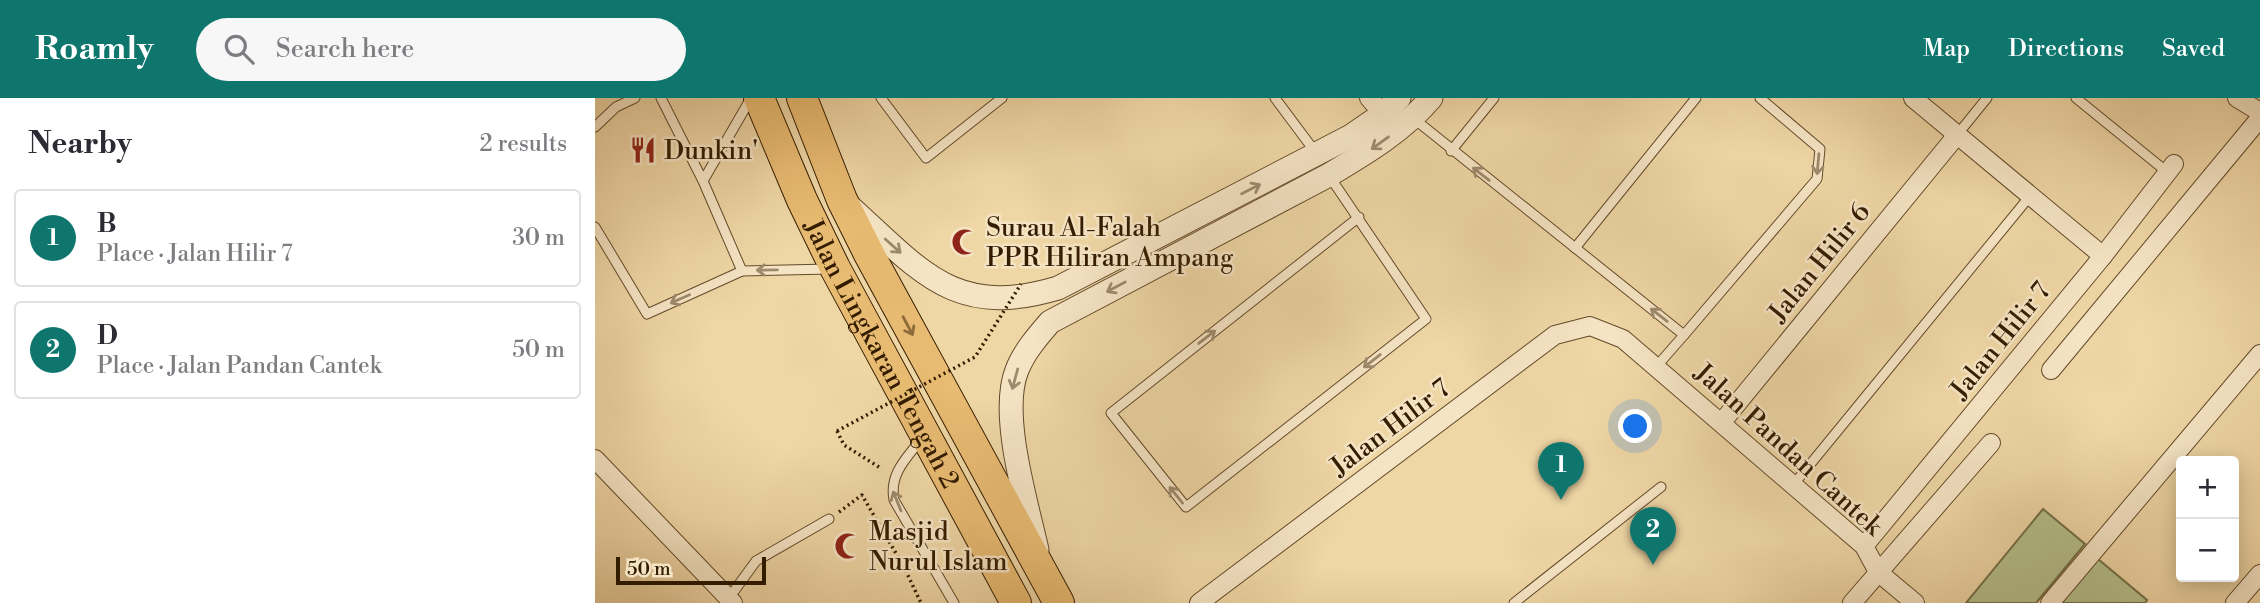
<!DOCTYPE html>
<html lang="en">
<head>
<meta charset="utf-8">
<style>
	:root { --surface:#fff; --page:#f7f7f7; --text:#2b2b33; --muted:#7c7c81; --line:#e1e1e2; --accent:#0f766e }
	body { margin:0; font-family:"Libre Bodoni",serif; background:var(--page); color:var(--text) }
	.controls { position:absolute; right:21px; bottom:21px; display:grid; overflow:hidden; border-radius:7px; box-shadow:0 4px 18px #0003 }
	.controls button { width:63px; height:63px; display:grid; place-items:center; padding:0; border:0; border-bottom:2px solid var(--line); background:var(--surface); color:var(--text); font:35px sans-serif }
	.scale { position:absolute; left:21px; bottom:18px; width:150px; box-sizing:border-box; padding-left:7px; border:4px solid #341c00; border-top:0; font-size:19px; line-height:24px; white-space:nowrap; color:#341c00; -webkit-text-stroke:5px #f5e4c4; paint-order:stroke }
	.you { position:absolute; left:1041px; top:329px; width:24px; height:24px; margin:-18px; border:5px solid #fff; border-radius:50%; background:#1a73e8; box-shadow:0 0 0 10px #1a73e833 }
	.badge { display:grid; place-items:center; width:46px; height:46px; border-radius:50%; background:var(--accent); color:#fff; font-size:23px; font-weight:700 }
	.pin { position:absolute; translate:-50% -58px; filter:drop-shadow(0 2px 4px #0008) }
	.pin::after { content:''; position:absolute; top:37px; width:24px; height:21px; background:inherit; clip-path:polygon(0 0,100% 0,50% 100%) }
	.list { margin:0; padding:0; list-style:none }
	h2 { display:flex; justify-content:space-between; align-items:center; height:91px; margin:0; padding:0 28px; font-size:30px }
	h2 small { font-size:23px; font-weight:400; color:var(--muted) }
	.list li { display:grid; grid-template-columns:46px 1fr auto; gap:21px; align-items:center; box-sizing:border-box; height:98px; margin:0 14px 14px; padding:0 14px; border:2px solid var(--line); border-radius:7px }
	.list b { display:block; font-size:26px; white-space:nowrap }
	.list p { margin:0; font-size:23px; white-space:nowrap; color:var(--muted) }
	.list em { font-size:23px; font-style:normal; color:var(--muted) }
	.icon { flex:none; width:38px; height:38px; fill:none; stroke:currentColor; stroke-width:2; stroke-linecap:round; stroke-linejoin:round }
	.map { position:relative; flex:none; width:1665px; height:505px; overflow:hidden }
	header { display:flex; align-items:center; gap:42px; box-sizing:border-box; height:98px; padding:0 35px; background:var(--accent); color:#fff }
	header strong { font-size:33px }
	nav { display:flex; gap:38px; margin-inline-start:auto; font-size:24px }
	.search { width:490px; height:63px; background:var(--page); display:flex; align-items:center; gap:18px; box-sizing:border-box; padding:0 24px; border-radius:38px; color:var(--muted); font-size:26px }
	main { display:flex }
	aside { flex:1; background:var(--surface) }
	.map>svg:first-child { display:block }
	.green { fill:#b4bf8b; stroke:#746e46; stroke-width:2 }
	.lines { fill:none; stroke-linecap:round; stroke-linejoin:round }
	.service-casing { stroke:#634a29; stroke-width:11 }
	.minor-casing { stroke:#634a29; stroke-width:20 }
	.tertiary-casing { stroke:#634a29; stroke-width:25 }
	.trunk-casing { stroke:#341c00; stroke-width:32 }
	.path { stroke:#341c00; stroke-width:3.5; stroke-dasharray:2 3.5; stroke-linecap:butt }
	.service { stroke:#f5e4c4; stroke-width:9 }
	.minor { stroke:#f5e4c4; stroke-width:18 }
	.tertiary { stroke:#f5e4c4; stroke-width:23 }
	.trunk { stroke:#e8bb72; stroke-width:30 }
	.path-bridge { stroke:#341c00; stroke-width:3.5; stroke-dasharray:2 3.5; stroke-linecap:butt }
	.oneway { stroke:#9e8a6c }
	.oneway2 { stroke:#8e6c39 }
	.labels { text-anchor:middle; stroke-width:5; stroke-linejoin:round; paint-order:stroke }
	.poi-label { font-size:26px; fill:#341c00; stroke:#f5e4c4; text-anchor:start }
	.street-label { font-size:26px; fill:#341c00; stroke:#f5e4c4 }
</style>
</head>
<body>
<header>
<strong>Roamly</strong>
<div class="search"><svg class="icon" aria-label="search" viewBox="0 0 24 24"><circle cx="10" cy="10" r="6"/><path d="M15 15l6 6"/></svg>Search here</div>
<nav><a>Map</a><a>Directions</a><a>Saved</a></nav>
</header>
<main>
<aside>
<h2>Nearby<small>2 results</small></h2>
<ul class="list">
<li><span class="badge">1</span><div><b>B</b><p>Place · Jalan Hilir 7</p></div><em>30 m</em></li>
<li><span class="badge">2</span><div><b>D</b><p>Place · Jalan Pandan Cantek</p></div><em>50 m</em></li>
</ul>
</aside>
<div class="map">
<svg width="1665" height="505" viewBox="0 0 1665 505">
	<rect width="100%" height="100%" fill="#efd6a5"/>
	<filter id="stains"><feTurbulence type="fractalNoise" baseFrequency=".00286" numOctaves="4"/><feColorMatrix values="0 0 0 0 .2 0 0 0 0 .09 0 0 0 0 .02 0 0 0 .5 -.17"/></filter>
	<radialGradient id="worn" r=".72"><stop offset=".6" stop-color="#630" stop-opacity="0"/><stop offset="1" stop-color="#630" stop-opacity=".3"/></radialGradient>
	<g class="green">
		<polygon points="1448,411 1490,446 1441,505 1371,505"/>
		<polygon points="1503,461 1552,502 1550,505 1466,505"/>
	</g>
	<g class="lines">
		<g class="service-casing">
			<g id="service">
				<polyline points="66,0 108,83"/>
				<polyline points="156,0 108,83 147,173 235,171"/>
				<polyline points="286,0 331,60 407,0"/>
				<polyline points="680,0 721,55"/>
				<polyline points="1481,0 1572,74"/>
				<polyline points="818,20 1089,237 1222,81 1225,51 1165,0"/>
				<polyline points="0,29 21,9 40,0"/>
				<polyline points="1362,37 1392,0"/>
				<polyline points="856,53 899,0"/>
				<polyline points="735,79 831,221 591,409 516,315 764,119"/>
				<polyline points="0,129 52,216 147,173"/>
				<polyline points="980,150 1101,0"/>
				<polyline points="1061,269 1089,237"/>
				<path d="M327,340c-15,20 -33,35 -28,62l60,103"/>
				<polyline points="1199,386 1435,98"/>
				<polyline points="134,500 161,463 234,421"/>
				<polyline points="919,505 1066,389"/>
			</g>
		</g>
		<g class="minor-casing">
			<g id="minor">
				<polyline points="774,0 788,16"/>
				<polyline points="1318,0 1508,158"/>
				<polyline points="1642,0 1665,14"/>
				<polyline points="1456,272 1665,20"/>
				<polyline points="1127,324 1362,37"/>
				<polyline points="0,361 138,505"/>
				<polyline points="1269,448 1508,158 1579,66"/>
				<polyline points="604,505 960,237 995,228 1028,241 1269,448 1283,474 1320,505"/>
				<polyline points="1257,505 1396,345"/>
				<polyline points="1455,505 1665,256"/>
				<polyline points="1640,505 1665,476"/>
			</g>
		</g>
		<g class="tertiary-casing">
			<g id="tertiary">
				<path d="M255,109c71,64 104,112 208,81l293,-152 32,-22 16,-16"/>
				<path d="M442,452c-10,-46 -38,-136 -20,-180 7,-18 20,-33 33,-48l279,-147c37,-22 74,-44 102,-77"/>
			</g>
		</g>
		<g class="trunk-casing">
			<g id="trunk">
				<path id="s1" d="M164,0l43,102 33,68 181,335"/>
				<polyline points="207,0 247,102 274,156 464,505"/>
			</g>
		</g>
		<g class="path">
			<polyline points="242,333 249,347 287,371"/>
			<polyline points="244,414 267,397 309,469 326,505"/>
		</g>
		<use href="#service" class="service"/>
		<use href="#minor" class="minor"/>
		<use href="#tertiary" class="tertiary"/>
		<use href="#trunk" class="trunk"/>
		<polyline class="path-bridge" points="242,333 380,259 426,186"/>
	</g>
	<defs><path id="oneway-shaft" d="M-6 0H5M1.5-3L5.5 0L1.5 3" fill="none" stroke-width="1.6" stroke-linecap="round" stroke-linejoin="round" transform="scale(1.75)"/></defs>
	<g class="oneway">
		<use href="#oneway-shaft" transform="translate(785 45) rotate(144)"/>
		<use href="#oneway-shaft" transform="translate(1223 66) rotate(95)"/>
		<use href="#oneway-shaft" transform="translate(886 76) rotate(-142)"/>
		<use href="#oneway-shaft" transform="translate(656 91) rotate(-27)"/>
		<use href="#oneway-shaft" transform="translate(298 148) rotate(42)"/>
		<use href="#oneway-shaft" transform="translate(172 172) rotate(179)"/>
		<use href="#oneway-shaft" transform="translate(521 189) rotate(152)"/>
		<use href="#oneway-shaft" transform="translate(85 201) rotate(156)"/>
		<use href="#oneway-shaft" transform="translate(1064 217) rotate(-142)"/>
		<use href="#oneway-shaft" transform="translate(612 239) rotate(-38)"/>
		<use href="#oneway-shaft" transform="translate(777 263) rotate(142)"/>
		<use href="#oneway-shaft" transform="translate(420 281) rotate(105)"/>
		<use href="#oneway-shaft" transform="translate(581 397) rotate(-129)"/>
		<use href="#oneway-shaft" transform="translate(302 403) rotate(-112)"/>
	</g>
	<use class="oneway2" href="#oneway-shaft" transform="translate(313 228) rotate(62)"/>
	<defs>
		<g id="restaurant-bare" transform="scale(2.1)"><path d="M-5-6h1v4h1v-4h1v4h1v-4h1v5L-1.5 .5V6h-2V.5L-5-1ZM5-6V6H3V1.5H1.5Q1.5-4 5-6Z" fill="#8f2418" stroke="#f5e4c4" stroke-width="2.5" paint-order="stroke"/></g>
		<g id="mosque-bare" transform="scale(2.1)"><path d="M3.5-4.9A6 6 0 1 0 3.5 4.9A5 5 0 1 1 3.5-4.9Z" fill="#8f2418" stroke="#f5e4c4" stroke-width="2.5" paint-order="stroke"/></g>
	</defs>
	<g fill-rule="evenodd">
		<use href="#restaurant-bare" x="48" y="52"/>
		<use href="#mosque-bare" x="370" y="144"/>
		<use href="#mosque-bare" x="253" y="448"/>
	</g>
	<g class="labels">
		<g class="poi-label">
			<text x="69" y="61">Dunkin'</text>
			<text x="391" y="138">Surau Al-Falah<tspan x="391" dy="30">PPR Hiliran Ampang</tspan></text>
			<text x="274" y="442">Masjid<tspan x="274" dy="30">Nurul Islam</tspan></text>
		</g>
		<g class="street-label">
			<text transform="translate(1224 164) rotate(-51)" y="9">Jalan Hilir 6</text>
			<text transform="translate(1405 242) rotate(-51)" y="9">Jalan Hilir 7</text>
			<text dy="9" stroke="none"><textPath href="#s1" startOffset="284">Jalan Lingkaran Tengah 2</textPath></text>
			<text transform="translate(795 329) rotate(-37)" y="9">Jalan Hilir 7</text>
			<text transform="translate(1194 351) rotate(42)" y="9">Jalan Pandan Cantek</text>
		</g>
	</g>
	<rect width="100%" height="100%" filter="url(#stains)"/>
	<rect width="100%" height="100%" fill="url(#worn)"/>
</svg>
<div class="controls">
<button>+</button>
<button>−</button>
</div>
<div class="scale">50 m</div>
<div class="you"></div>
<div class="pin badge" style="left:966px;top:402px">1</div>
<div class="pin badge" style="left:1058px;top:467px">2</div>
</div>
</main>
</body>
</html>
